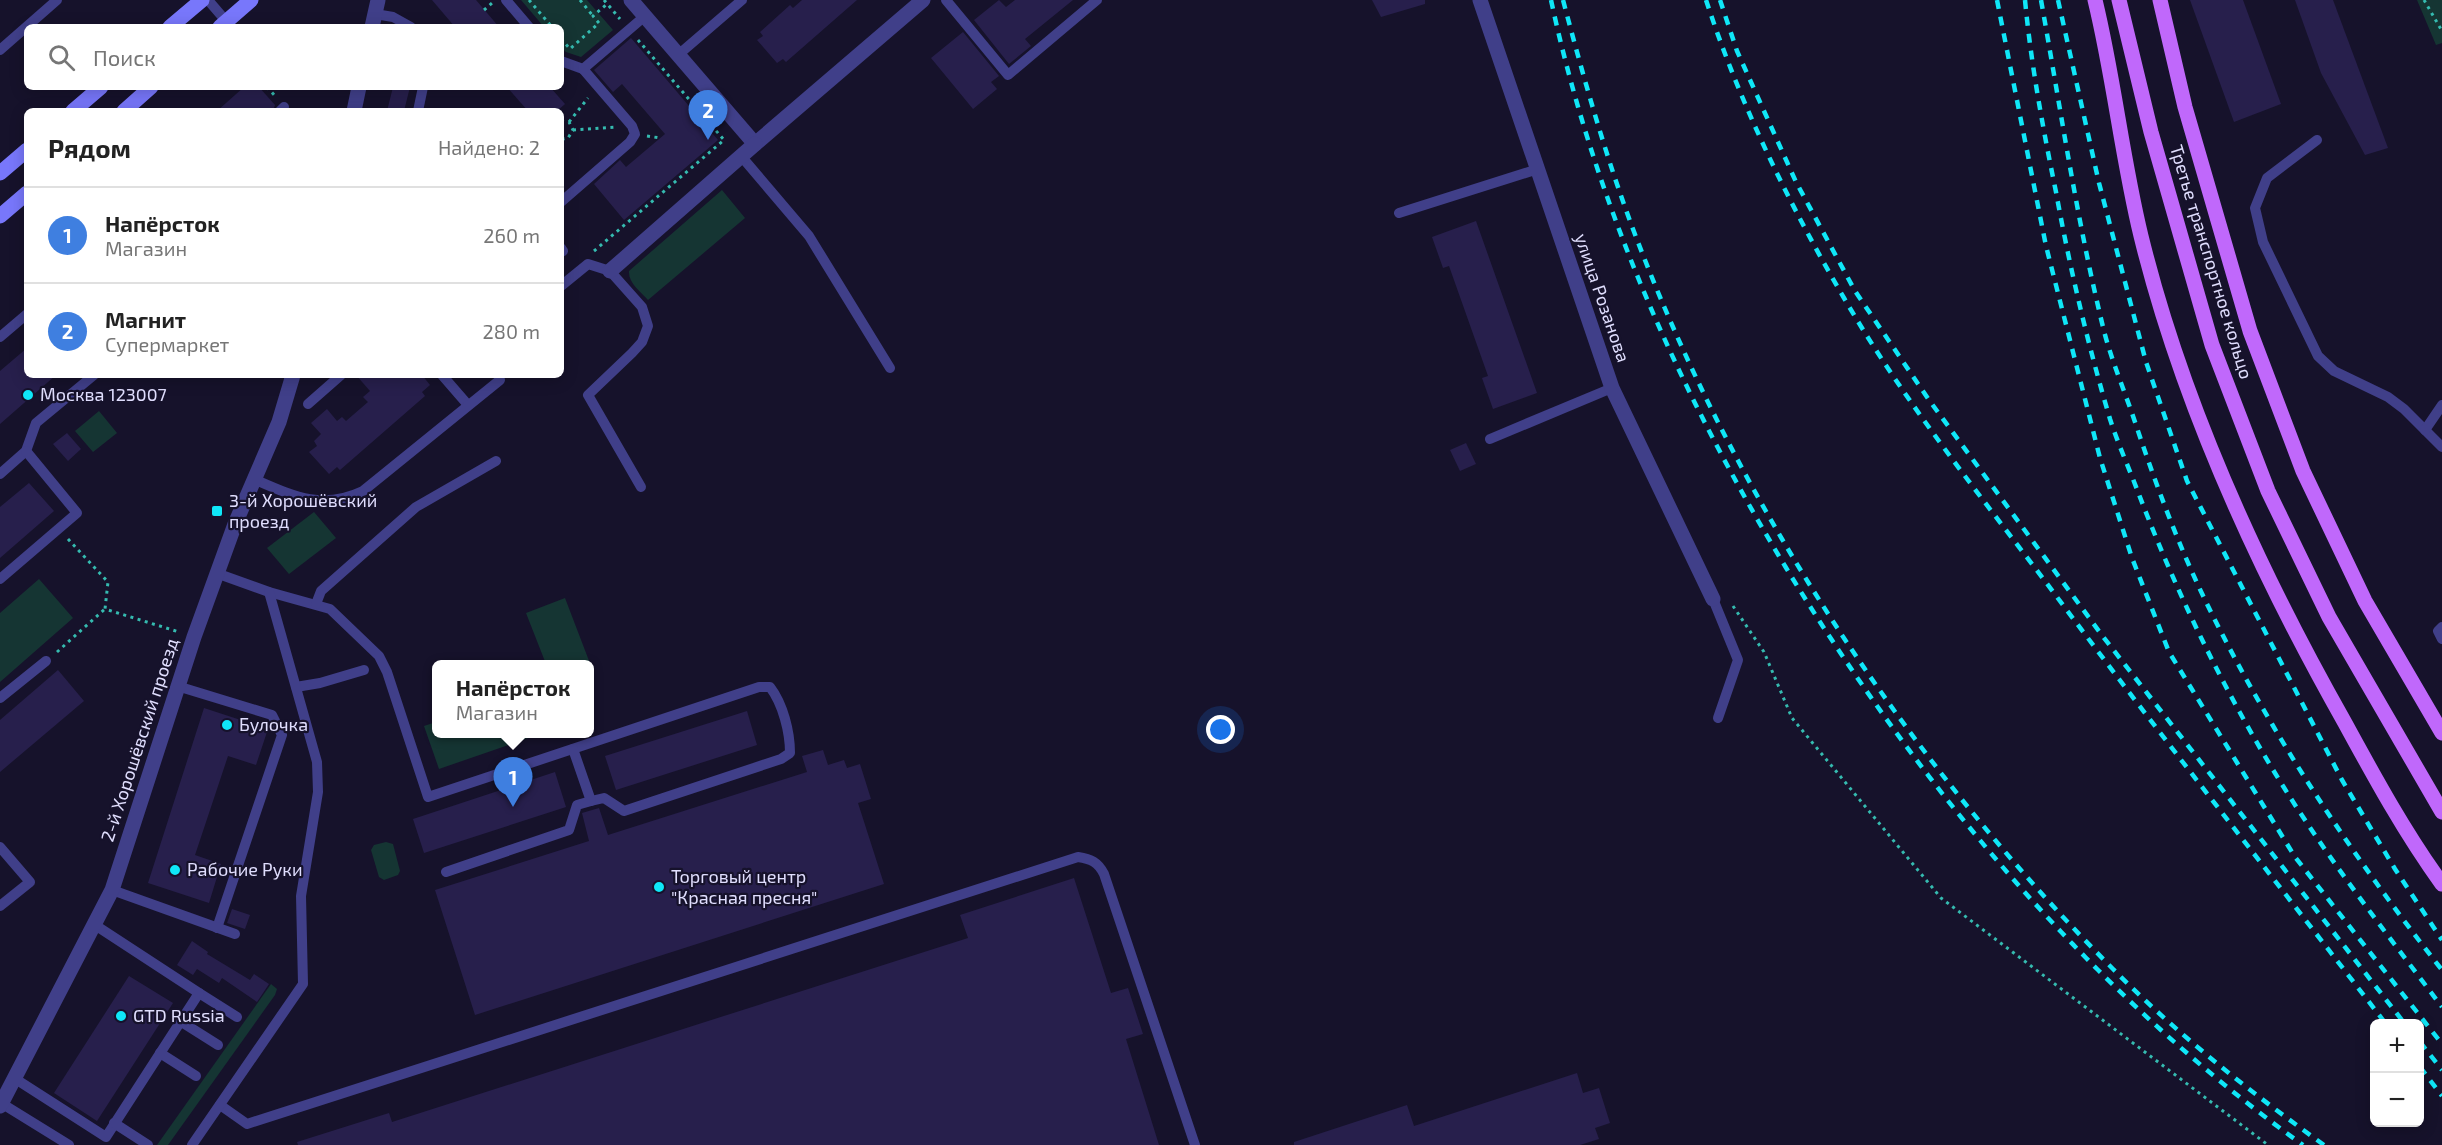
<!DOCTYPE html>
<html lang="ru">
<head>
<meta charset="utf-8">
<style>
	:root { --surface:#fff; --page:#f6f6f6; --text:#222; --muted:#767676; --line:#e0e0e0; --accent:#2563eb }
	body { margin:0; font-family:"Exo 2",sans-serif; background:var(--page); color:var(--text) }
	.controls { position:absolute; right:18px; bottom:18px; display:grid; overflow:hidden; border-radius:9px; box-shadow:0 3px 15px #0003 }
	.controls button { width:54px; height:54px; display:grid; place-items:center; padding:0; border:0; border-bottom:2px solid var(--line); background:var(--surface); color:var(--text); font:30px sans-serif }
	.you { position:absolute; left:1221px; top:730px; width:21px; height:21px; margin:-15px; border:4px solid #fff; border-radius:50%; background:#1a73e8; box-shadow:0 0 0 9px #1a73e833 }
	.badge { display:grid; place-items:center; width:39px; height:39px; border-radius:50%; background:var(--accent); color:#fff; font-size:20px; font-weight:700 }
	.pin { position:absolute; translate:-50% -50px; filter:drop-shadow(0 2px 3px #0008) }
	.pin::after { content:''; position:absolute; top:32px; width:21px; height:18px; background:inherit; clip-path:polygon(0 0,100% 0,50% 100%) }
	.popup { position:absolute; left:432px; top:660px; width:162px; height:78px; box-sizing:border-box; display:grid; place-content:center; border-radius:9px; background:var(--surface); filter:drop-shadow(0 2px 4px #0005); font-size:20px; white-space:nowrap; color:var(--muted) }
	.popup b { font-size:22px; color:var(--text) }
	.popup::after { content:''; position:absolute; left:50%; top:100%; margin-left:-12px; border:12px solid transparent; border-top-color:var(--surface) }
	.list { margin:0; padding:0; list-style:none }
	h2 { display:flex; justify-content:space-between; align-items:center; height:78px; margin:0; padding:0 24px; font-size:26px }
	h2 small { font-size:20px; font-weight:400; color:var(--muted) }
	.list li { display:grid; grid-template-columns:39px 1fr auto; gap:18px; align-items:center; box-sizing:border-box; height:96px; padding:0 24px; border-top:2px solid var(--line) }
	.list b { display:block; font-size:22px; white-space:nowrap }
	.list p { margin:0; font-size:20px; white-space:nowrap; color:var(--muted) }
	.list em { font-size:20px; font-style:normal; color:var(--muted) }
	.icon { flex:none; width:33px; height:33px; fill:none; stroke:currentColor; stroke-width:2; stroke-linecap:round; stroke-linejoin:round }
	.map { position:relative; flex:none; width:2442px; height:1145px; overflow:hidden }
	.search { position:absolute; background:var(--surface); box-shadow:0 3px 15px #0003; left:24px; top:24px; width:540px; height:66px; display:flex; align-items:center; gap:15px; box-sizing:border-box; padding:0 21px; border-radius:9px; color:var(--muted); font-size:22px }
	.panel { position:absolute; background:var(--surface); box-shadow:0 3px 15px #0003; left:24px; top:108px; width:540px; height:270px; border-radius:9px }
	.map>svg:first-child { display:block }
	.green { fill:#153533 }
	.building { fill:#271f4c }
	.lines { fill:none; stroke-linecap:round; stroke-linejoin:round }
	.path { stroke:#35bbb0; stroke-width:3; stroke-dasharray:3 4.5; stroke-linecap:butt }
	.service { stroke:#403f89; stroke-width:10 }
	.minor { stroke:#403f89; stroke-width:15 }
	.tertiary { stroke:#403f89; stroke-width:15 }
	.secondary { stroke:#7877fb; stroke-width:15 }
	.primary { stroke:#c068fb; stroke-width:15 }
	.rail { stroke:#0fe7f8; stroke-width:4.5; stroke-dasharray:9 8; stroke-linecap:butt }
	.poi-dot { fill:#0fe7f8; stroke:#16122b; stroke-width:2 }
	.labels { text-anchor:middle; stroke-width:4.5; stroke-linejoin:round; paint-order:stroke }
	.street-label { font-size:18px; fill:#e0defe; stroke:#16122b }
	.poi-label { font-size:18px; fill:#e0defe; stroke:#16122b; text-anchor:start }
</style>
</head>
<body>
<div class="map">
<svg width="2442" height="1145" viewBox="0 0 2442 1145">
	<rect width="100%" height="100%" fill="#16122b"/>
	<g class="green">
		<polygon points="521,0 587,0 613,30 581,57 566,52 561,47 561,27 544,27"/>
		<polygon points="2417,0 2442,0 2442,43 2436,45"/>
		<path d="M722,190l23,28 -97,82c-7,-8 -20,-17 -19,-29z"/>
		<polygon points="99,411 117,433 93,452 75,431"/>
		<polygon points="314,512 336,538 289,574 267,548"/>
		<polygon points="39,579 73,618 0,682 0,613"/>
		<polygon points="565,598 591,666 590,666 590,664 546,664 526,613"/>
		<polygon points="436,722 436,734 540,734 439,769 424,726"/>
		<polygon points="386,842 393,844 400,871 398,875 384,880 379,877 371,850 374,845"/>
		<polygon points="271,984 277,989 275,995 168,1145 157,1145"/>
	</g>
	<g class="building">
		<polygon points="432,0 476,0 499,27 455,27"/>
		<polygon points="802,0 857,0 786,62 783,59 777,63 757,40 763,36 760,32 790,5 793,8"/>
		<polygon points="999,0 1006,7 1015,0 1073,0 1025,39 1031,46 1009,64 974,20"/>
		<polygon points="1372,0 1425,0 1425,4 1381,17"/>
		<polygon points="2190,0 2243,0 2281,104 2234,122"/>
		<polygon points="2295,0 2333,0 2388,148 2365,155 2321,73"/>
		<polygon points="963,32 999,76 991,82 997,89 973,109 931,58"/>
		<polygon points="631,38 718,140 624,220 594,184 620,160 626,167 665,134 622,84 613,92 594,70"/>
		<polygon points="244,87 259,87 275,105 273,111 217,111"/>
		<polygon points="393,87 410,87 404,111 387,111"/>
		<polygon points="507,87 550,87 565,104 557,111 528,111"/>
		<polygon points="1476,221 1537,393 1493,409 1482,378 1488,376 1449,266 1443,268 1432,237"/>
		<polygon points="27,348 27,375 56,375 0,424 0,371"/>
		<polygon points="356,375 422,375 430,385 422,392 425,396 340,470 337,467 329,474 309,452 317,446 314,441 321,434 311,423 327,409 337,421 342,417 346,421 368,402 363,397 370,391"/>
		<polygon points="67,433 81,449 68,461 53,444"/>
		<polygon points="1466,443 1476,464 1460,471 1450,450"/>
		<polygon points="29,483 54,511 0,558 0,507"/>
		<polygon points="58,670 84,701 0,772 0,720"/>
		<polygon points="204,708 268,729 256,765 228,756 195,855 221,864 209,903 148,883"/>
		<polygon points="747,711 757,745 616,790 605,756"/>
		<polygon points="823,750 828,765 844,760 847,768 860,764 871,799 858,803 884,884 475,1015 435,890 589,841 582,813 599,808 608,835 807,772 802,756"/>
		<polygon points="555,772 566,807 424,853 413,819"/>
		<polygon points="1074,878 1111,993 1128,988 1143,1034 1126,1039 1159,1145 298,1145 297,1142 389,1113 392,1122 968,938 960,915"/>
		<polygon points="232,909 250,915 245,929 227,923"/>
		<polygon points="192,941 208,952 207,954 250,980 254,974 269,984 257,1002 222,978 219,983 197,969 193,975 177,965"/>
		<polygon points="129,976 173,1003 97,1121 54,1093"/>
		<polygon points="1577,1073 1583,1093 1599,1088 1610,1123 1595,1128 1599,1139 1580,1145 1294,1145 1294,1142 1407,1105 1414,1126"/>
	</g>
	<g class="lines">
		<g class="path">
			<polyline points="529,0 552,27"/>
			<polyline points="580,0 593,16"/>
			<polyline points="604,0 620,19"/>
			<polyline points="2424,0 2442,31"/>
			<polyline points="484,10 492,3"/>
			<polyline points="561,43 563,41 570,49 599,23 593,16 607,4"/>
			<polyline points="267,87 275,96"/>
			<polyline points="552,89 554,87"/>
			<polyline points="561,121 569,122 573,130 568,138 561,139"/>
			<polyline points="569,122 588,98"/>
			<polyline points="573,130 616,127"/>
			<polyline points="647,136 660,138"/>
			<polyline points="561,148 563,139"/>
			<polyline points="594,251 724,140 638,40"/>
			<polyline points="68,539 108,582 105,609 179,632"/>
			<polyline points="1733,606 1764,652 1792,718 1941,898 2268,1145"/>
			<polyline points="57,652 105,609"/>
		</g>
		<g class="service">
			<polyline points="208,0 226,21"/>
			<polyline points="506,0 529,27"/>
			<polyline points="946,0 1008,75 1097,0"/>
			<polyline points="375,14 393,17 411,27"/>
			<polyline points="0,50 57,0"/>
			<polyline points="678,55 742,0"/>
			<polyline points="561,61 583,69"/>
			<polyline points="280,111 284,107"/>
			<polyline points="418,111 423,87"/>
			<polyline points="2317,140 2267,178 2255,208 2263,242 2318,356 2334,371 2388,397 2404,409 2442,447"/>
			<polyline points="741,156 809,236 890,368"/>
			<polyline points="561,202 630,142 635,134 632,126 583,69 645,16"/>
			<polyline points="1399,213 1538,169"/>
			<polyline points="561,248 563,251"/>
			<polyline points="561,286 588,264 610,271 642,307 648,326 642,342 632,353 588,395 641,487"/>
			<polyline points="0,337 27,314"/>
			<polyline points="442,375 468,405"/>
			<polyline points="308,404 341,375"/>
			<polyline points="2425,430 2442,405"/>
			<polyline points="1490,439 1612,388"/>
			<polyline points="0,474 26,451 36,423 94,375"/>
			<path d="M256,480c39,17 67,30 107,11l137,-111"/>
			<path d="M216,573l53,19 61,17 49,47 8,16 41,125 331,-110h11c13,17 20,45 20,66l-9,6 -157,52 -20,-13 -13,3"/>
			<polyline points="0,579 77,513 26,451"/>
			<polyline points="1713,599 1738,660 1718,718"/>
			<polyline points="316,604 321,591 416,507 496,461"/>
			<polyline points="2442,627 2438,631 2442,639"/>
			<polyline points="177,686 272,715 282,735 217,928"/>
			<polyline points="296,687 320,683 364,670"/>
			<polyline points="0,698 46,661"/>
			<polyline points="0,847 30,882 0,906"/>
			<polyline points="446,872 569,830 577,805 591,801 573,749"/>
			<polyline points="112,890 235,934"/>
			<polyline points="199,993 237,1017"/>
			<polyline points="180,1021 218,1045"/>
			<polyline points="160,1053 196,1076"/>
			<polyline points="14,1078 106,1137 199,993 95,925"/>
			<polyline points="1,1103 69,1145"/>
			<path d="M220,1105l27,19 831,-267c13,2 20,5 26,17l91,271"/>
			<polyline points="114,1123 148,1145"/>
			<polyline points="192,1145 303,984 301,896 318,792 317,762 269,592"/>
		</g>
		<g class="minor">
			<polyline points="631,0 755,144 923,0"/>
			<polyline points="1480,0 1612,388 1713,599"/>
			<polyline points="610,271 755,144"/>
		</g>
		<g class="tertiary">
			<polyline points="372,27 378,0"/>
			<polyline points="354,111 359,87"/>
			<polyline points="0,1106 112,890 194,637 235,524 279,422 293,375"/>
		</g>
		<g class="secondary">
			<polyline points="170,27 202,0"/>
			<polyline points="220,27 251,0"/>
			<polyline points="73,111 101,87"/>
			<polyline points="124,111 151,87"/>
			<polyline points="0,173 27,150"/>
			<polyline points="0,216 27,193"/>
		</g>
		<g class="primary">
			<path d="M2095,0c19,78 27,158 46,236 42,171 118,335 204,487 30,55 60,110 97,161"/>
			<polyline points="2119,0 2151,132 2212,345 2268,491 2329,617 2442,812"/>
			<polyline points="2160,0 2185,107 2250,331 2303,471 2365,601 2442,733"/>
		</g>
		<g class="rail">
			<path d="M1551,0c48,223 146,431 269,622 130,200 288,383 483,523"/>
			<path d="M1563,0c23,87 47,172 80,255 102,261 273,516 470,714 64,65 137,123 211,176"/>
			<path d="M1706,0c34,104 83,204 138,298 58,100 131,191 201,283 111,149 227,295 341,443"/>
			<polyline points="1720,0 1737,51 1796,182 1855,291 1929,400 2101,634 2405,1024"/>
			<polyline points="1997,0 2046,246 2100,458 2132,558 2169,652 2295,857 2442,1044"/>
			<path d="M2025,0c6,64 18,129 31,192 14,77 32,153 54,227 8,25 19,49 28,73 39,102 87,201 145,294 48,77 104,148 159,221"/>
			<path d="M2041,0c20,111 36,222 63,331 8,31 21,61 31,91 21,63 44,125 73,184 64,130 145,251 234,364"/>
			<polyline points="2058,0 2099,183 2146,362 2187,481 2342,780 2395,869 2442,940"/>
			<polyline points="2420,1042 2442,1070"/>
			<polyline points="2420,1067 2442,1096"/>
		</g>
	</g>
	<g class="poi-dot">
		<circle cx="28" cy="395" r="6"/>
		<rect x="211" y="505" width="12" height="12" rx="3"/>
		<circle cx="227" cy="725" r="6"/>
		<circle cx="175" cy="870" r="6"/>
		<circle cx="659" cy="887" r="6"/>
		<circle cx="121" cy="1016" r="6"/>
	</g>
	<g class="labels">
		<g class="street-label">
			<text transform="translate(2211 262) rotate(73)" y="6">Третье транспортное кольцо</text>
			<text transform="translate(1602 298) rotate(71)" y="6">улица Розанова</text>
			<text transform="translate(140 740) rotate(-72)" y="6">2-й Хорошёвский проезд</text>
		</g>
		<g class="poi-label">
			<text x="40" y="401">Москва 123007</text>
			<text x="229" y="507">3-й Хорошёвский<tspan x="229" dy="21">проезд</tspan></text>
			<text x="239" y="731">Булочка</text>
			<text x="187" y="876">Рабочие Руки</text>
			<text x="671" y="883">Торговый центр<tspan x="671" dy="21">"Красная пресня"</tspan></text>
			<text x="133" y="1022">GTD Russia</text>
		</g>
	</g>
</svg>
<div class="controls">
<button>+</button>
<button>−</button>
</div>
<div class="you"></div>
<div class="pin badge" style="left:513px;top:807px;background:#3f7fe0">1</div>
<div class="popup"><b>Напёрсток</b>Магазин</div>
<div class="pin badge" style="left:708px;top:140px;background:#3f7fe0">2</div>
<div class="search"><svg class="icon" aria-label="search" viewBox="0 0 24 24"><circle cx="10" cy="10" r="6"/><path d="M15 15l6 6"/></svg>Поиск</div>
<section class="panel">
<h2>Рядом<small>Найдено: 2</small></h2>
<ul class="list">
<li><span class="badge" style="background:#3f7fe0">1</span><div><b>Напёрсток</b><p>Магазин</p></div><em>260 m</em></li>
<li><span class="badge" style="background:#3f7fe0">2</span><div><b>Магнит</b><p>Супермаркет</p></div><em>280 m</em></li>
</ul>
</section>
</div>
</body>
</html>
